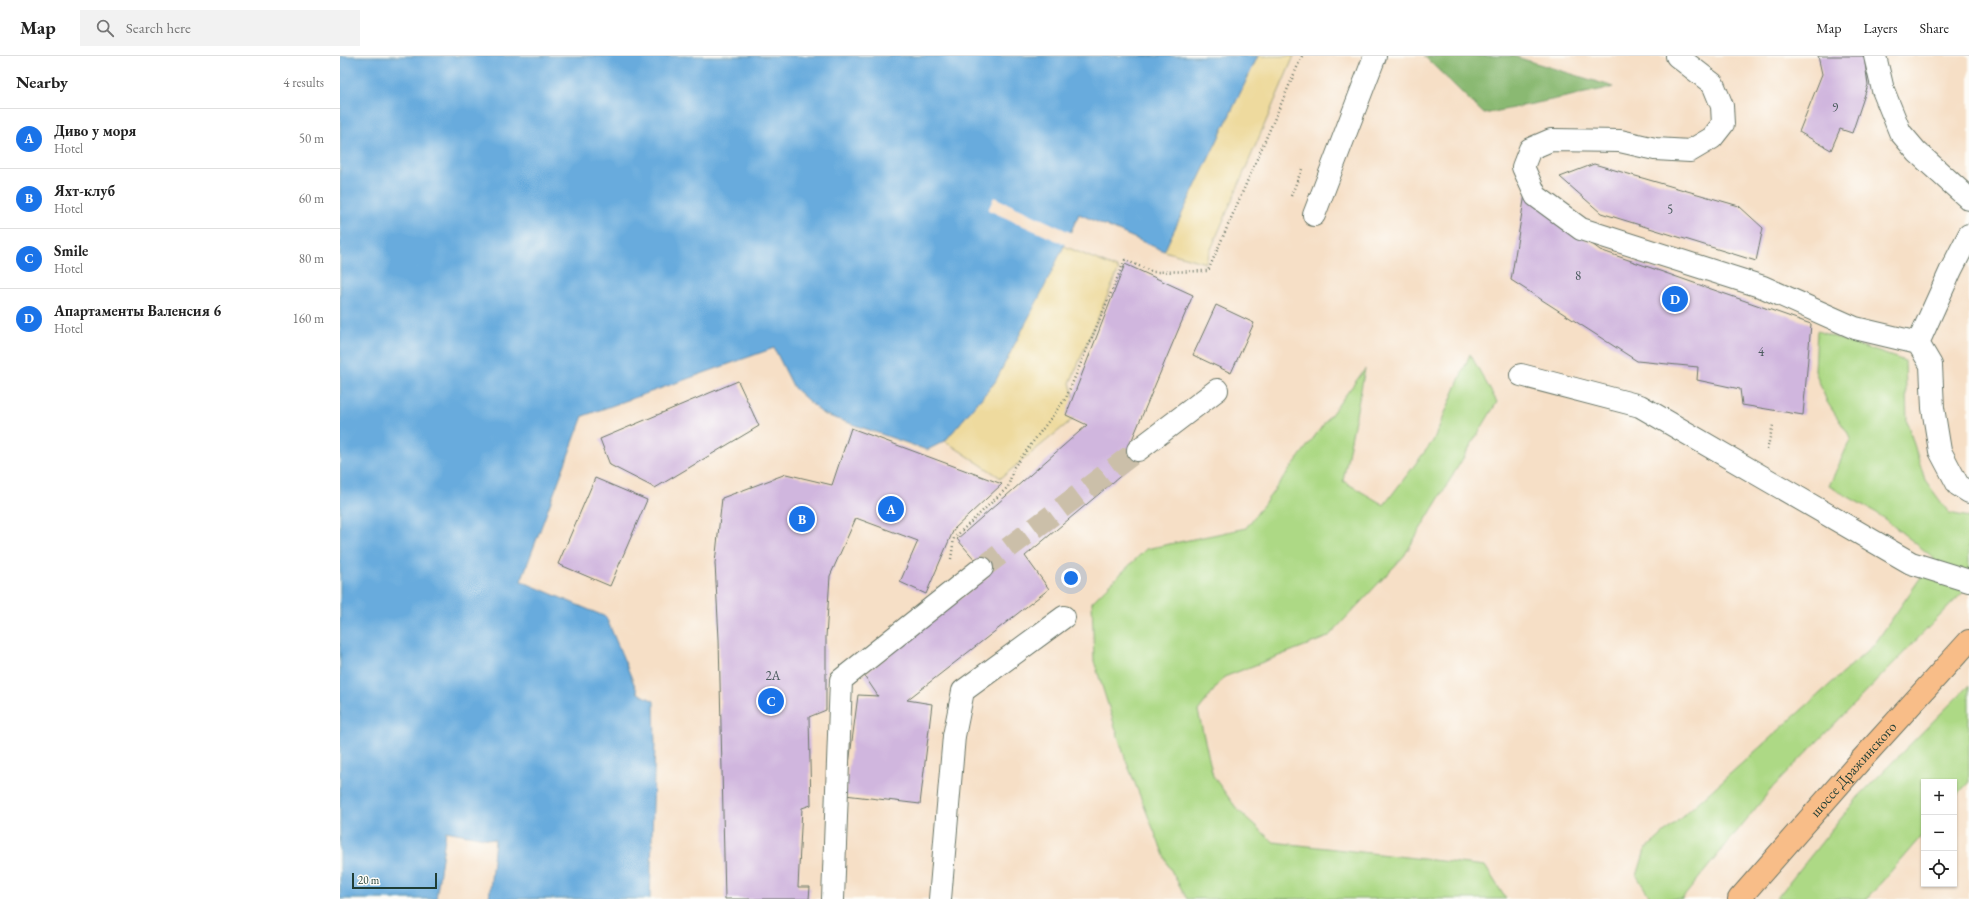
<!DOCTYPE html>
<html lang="en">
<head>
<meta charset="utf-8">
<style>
	:root { --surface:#fff; --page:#f2f2f2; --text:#222; --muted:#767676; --line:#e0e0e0; --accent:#1a73e8 }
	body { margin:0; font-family:"EB Garamond",serif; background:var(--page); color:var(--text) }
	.controls { position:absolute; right:12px; bottom:12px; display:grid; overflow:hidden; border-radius:0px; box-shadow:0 1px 3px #0004 }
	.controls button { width:36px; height:36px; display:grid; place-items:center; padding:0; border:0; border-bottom:1px solid var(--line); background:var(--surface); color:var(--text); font:20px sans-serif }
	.scale { position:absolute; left:12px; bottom:10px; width:85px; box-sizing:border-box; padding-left:4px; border:2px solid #1f3d34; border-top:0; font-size:11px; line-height:14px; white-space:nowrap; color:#1f3d34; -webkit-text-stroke:3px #fdfcf7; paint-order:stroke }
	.you { position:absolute; left:731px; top:522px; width:14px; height:14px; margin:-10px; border:3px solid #fff; border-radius:50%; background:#1a73e8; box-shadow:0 0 0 6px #1a73e833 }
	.badge { display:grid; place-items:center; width:26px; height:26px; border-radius:50%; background:var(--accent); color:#fff; font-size:13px; font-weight:700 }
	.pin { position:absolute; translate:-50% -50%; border:2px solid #fff; box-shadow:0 1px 4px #0006 }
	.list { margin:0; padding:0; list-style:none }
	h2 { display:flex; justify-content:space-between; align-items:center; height:52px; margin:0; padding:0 16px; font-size:17px }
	h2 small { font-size:13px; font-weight:400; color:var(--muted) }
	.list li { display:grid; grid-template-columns:26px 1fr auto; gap:12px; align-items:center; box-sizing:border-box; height:60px; padding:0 16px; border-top:1px solid var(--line) }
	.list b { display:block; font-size:15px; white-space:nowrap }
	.list p { margin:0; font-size:13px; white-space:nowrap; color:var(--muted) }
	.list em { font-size:13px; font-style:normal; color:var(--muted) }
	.icon { flex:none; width:22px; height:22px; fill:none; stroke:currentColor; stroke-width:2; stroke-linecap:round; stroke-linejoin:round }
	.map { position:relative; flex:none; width:1629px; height:843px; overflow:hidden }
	header { display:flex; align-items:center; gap:24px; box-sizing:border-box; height:56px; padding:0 20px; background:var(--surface); border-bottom:1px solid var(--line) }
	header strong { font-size:19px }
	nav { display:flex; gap:22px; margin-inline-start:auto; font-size:14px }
	.search { width:280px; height:36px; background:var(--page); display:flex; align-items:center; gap:10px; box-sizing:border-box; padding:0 14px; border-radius:0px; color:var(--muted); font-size:15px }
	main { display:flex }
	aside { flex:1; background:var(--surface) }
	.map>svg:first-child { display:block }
	.green { fill:#add985; stroke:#668b5c }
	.forest { fill:#8ab972; stroke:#547b53 }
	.sand { fill:#eeda9e; stroke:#868c69 }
	.water { fill:#68abdd; stroke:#447488 }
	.pier { fill:#f6dfc6 }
	.building { fill:#d0b6de }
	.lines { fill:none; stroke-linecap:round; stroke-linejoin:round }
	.minor-tunnel { stroke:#cbbfa9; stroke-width:22; stroke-dasharray:22 11; stroke-linecap:butt }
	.minor-casing { stroke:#6a7667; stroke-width:24 }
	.major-casing { stroke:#6a7667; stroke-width:24 }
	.path { stroke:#6a7667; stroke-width:2.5; stroke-dasharray:1 3; stroke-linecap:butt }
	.minor { stroke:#fff; stroke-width:22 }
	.major { stroke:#f8bd88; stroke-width:22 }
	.labels { text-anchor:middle; stroke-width:3.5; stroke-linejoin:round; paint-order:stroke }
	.number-label { font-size:13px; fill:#4b5b5e }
	.street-label { font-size:15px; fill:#1f3d34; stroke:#fdfcf7 }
</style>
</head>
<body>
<header>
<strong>Map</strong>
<div class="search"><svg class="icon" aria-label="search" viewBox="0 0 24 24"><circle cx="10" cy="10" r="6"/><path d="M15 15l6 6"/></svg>Search here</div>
<nav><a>Map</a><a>Layers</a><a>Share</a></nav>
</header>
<main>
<aside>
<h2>Nearby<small>4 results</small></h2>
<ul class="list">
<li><span class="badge">A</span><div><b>Диво у моря</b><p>Hotel</p></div><em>50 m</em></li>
<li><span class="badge">B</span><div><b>Яхт-клуб</b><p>Hotel</p></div><em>60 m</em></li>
<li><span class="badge">C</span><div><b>Smile</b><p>Hotel</p></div><em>80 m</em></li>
<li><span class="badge">D</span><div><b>Апартаменты Валенсия 6</b><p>Hotel</p></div><em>160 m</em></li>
</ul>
</aside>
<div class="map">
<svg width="1629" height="843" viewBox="0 0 1629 843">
	<rect width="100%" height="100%" fill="#fdfcf7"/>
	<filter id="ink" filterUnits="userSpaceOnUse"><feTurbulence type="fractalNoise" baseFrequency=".025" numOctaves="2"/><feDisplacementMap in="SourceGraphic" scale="8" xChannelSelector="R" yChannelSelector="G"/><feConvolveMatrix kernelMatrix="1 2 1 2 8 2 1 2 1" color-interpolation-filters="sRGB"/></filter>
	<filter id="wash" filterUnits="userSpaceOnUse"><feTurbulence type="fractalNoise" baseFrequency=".012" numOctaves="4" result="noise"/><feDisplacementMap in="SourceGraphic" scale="16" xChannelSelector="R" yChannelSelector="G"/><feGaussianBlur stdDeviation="0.9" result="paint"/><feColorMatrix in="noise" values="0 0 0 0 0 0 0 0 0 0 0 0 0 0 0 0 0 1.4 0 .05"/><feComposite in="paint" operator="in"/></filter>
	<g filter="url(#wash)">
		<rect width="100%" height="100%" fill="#f6dfc6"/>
		<g class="green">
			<polygon points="1477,275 1565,305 1567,366 1585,424 1609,457 1629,461 1629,530 1433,731 1342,843 1311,843 1297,820 1305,794 1534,589 1594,502 1537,457 1489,430 1511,382 1487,346 1475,315"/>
			<polygon points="1130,298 1157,346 1064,500 988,581 884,621 858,655 873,720 897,753 933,786 1145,810 1166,843 847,843 827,807 786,705 754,605 752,546 806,493 906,472 1025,313 1003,425 1044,449 1093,385"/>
			<polygon points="1629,629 1629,726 1614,742 1614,726 1584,726 1584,777 1527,843 1436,843 1519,740"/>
		</g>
		<polygon class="forest" points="1084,0 1173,0 1274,31 1144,58"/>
		<g class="sand">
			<polygon points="918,0 954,0 865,207 824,195"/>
			<polygon points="724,190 779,213 730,327 739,358 661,422 605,385 655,326"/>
		</g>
		<polygon class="water" points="0,0 918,0 824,195 739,158 703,234 655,326 605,385 587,394 483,358 454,332 434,292 243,360 181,525 266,561 298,637 314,645 315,688 310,843 149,843 155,784 106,775 96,843 0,843"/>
		<polygon class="pier" points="654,141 732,177 726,189 648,154"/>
		<g id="blocks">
			<g class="building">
				<polygon points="1478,0 1524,0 1528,29 1512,77 1500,73 1491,94 1459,76 1482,18"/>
				<polygon points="1254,108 1399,150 1423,172 1416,205 1261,157 1220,121"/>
				<polygon points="1185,138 1260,194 1471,268 1463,359 1402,349 1400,333 1357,324 1358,311 1297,305 1171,224"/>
				<polygon points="785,208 853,239 791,386 803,401 685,500 709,533 567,644 592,648 580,748 505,739 518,639 538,640 524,619 649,520 617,483 747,369 726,359"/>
				<polygon points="876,249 914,267 891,317 853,299"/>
				<polygon points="398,325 419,370 315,432 270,409 260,383"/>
				<polygon points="511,372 662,428 614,473 586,538 560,526 578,485 516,462 490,520 486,581 486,654 469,661 471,749 462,752 458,831 470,831 469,843 385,843 379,583 375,507 382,442 446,418 492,429"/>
				<polygon points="255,422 307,444 270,530 218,508"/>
			</g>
		</g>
	</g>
	<g filter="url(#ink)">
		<use href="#blocks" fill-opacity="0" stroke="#6a7667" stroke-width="1"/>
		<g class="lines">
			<polyline class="minor-tunnel" points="642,512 798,394"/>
			<g class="minor-casing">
				<g id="minor">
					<polyline points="1337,0 1373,28 1382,50 1383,68 1372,82 1350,95 1315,93 1280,85 1211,84 1190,93 1183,111 1196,140 1241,173 1423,231 1515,272 1578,287 1591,309 1593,352 1600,395 1618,429 1629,436"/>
					<polyline points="1535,0 1543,34 1560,76 1577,96 1629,143"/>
					<polyline points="974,159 1035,0"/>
					<polyline points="1578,287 1611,214 1629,179"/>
					<polyline points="1181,319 1300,350 1571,507 1629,525"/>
					<polyline points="798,394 877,334"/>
					<polyline points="493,843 501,624 642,512"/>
					<polyline points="600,843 614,680 623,635 724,561"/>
				</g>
			</g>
			<g class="major-casing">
				<g id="major">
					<path id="s1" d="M1399,843l122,-139 108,-119"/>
				</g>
			</g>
			<g class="path">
				<polyline points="951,140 962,113"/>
				<polyline points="1427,394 1433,369"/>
				<polyline points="611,503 614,482 668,431 674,411 726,342 785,204 813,216 868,215 962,0"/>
			</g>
			<use href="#minor" class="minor"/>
			<use href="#major" class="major"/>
		</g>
	</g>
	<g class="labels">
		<g class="number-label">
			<text x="1495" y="56">9</text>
			<text x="1330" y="158">5</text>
			<text x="1238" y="224">8</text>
			<text x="1421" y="300">4</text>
			<text x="433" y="624">2А</text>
		</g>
		<g class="street-label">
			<text dy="5" stroke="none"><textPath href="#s1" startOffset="173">шоссе Дражинского</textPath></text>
		</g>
	</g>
</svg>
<div class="controls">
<button>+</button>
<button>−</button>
<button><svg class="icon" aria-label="locate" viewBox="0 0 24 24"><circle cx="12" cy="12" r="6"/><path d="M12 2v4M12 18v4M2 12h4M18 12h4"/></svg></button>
</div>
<div class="scale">20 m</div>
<div class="you"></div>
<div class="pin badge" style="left:551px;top:453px">A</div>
<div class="pin badge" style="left:462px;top:463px">B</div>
<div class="pin badge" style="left:431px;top:645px">C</div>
<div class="pin badge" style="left:1335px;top:243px">D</div>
</div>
</main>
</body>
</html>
